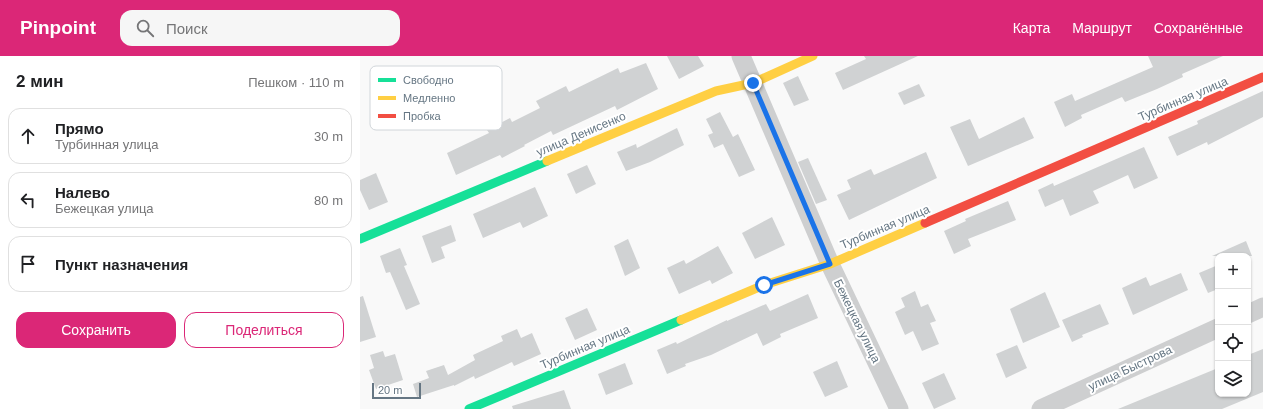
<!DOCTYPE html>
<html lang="ru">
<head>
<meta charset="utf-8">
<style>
	:root { --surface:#fff; --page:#f6f6f6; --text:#202124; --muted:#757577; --line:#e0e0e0; --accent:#db2777 }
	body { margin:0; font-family:Arial,sans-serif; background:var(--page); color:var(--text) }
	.controls { position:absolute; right:12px; bottom:12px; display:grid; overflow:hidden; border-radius:8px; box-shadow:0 1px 3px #0004 }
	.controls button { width:36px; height:36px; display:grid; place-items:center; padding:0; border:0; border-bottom:1px solid var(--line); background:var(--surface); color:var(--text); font:20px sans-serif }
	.scale { position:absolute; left:12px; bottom:10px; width:49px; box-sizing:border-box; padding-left:4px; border:2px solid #657683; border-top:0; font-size:11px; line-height:14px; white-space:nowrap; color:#657683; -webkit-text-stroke:3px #fff; paint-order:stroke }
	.stop { position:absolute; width:12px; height:12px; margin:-9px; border:3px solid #1a73e8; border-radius:50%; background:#fff }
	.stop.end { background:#1a73e8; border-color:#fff; box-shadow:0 1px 4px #0008 }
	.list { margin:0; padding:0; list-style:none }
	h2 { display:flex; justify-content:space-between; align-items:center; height:52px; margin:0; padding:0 16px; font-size:17px }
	h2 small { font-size:13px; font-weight:400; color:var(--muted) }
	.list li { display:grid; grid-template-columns:26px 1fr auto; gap:12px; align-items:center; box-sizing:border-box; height:56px; margin:0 8px 8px; padding:0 8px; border:1px solid var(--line); border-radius:12px }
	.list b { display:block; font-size:15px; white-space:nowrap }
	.list p { margin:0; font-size:13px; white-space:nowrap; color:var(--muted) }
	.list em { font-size:13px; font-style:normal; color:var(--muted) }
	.actions { display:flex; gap:8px; padding:12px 16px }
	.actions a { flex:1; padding:9px 0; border:1px solid var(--accent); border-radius:12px; text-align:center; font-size:14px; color:var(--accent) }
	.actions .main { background:var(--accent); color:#fff }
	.icon { flex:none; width:22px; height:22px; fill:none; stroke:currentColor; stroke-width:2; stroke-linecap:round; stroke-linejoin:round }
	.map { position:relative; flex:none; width:903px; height:353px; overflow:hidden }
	header { display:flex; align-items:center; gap:24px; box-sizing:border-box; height:56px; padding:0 20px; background:var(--accent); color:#fff }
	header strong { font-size:19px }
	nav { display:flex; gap:22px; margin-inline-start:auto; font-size:14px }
	.search { width:280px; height:36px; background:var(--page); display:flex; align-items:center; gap:10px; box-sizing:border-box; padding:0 14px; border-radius:12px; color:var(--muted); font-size:15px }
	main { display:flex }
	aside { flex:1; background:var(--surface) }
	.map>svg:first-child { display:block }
	.building { fill:#d0d2d3 }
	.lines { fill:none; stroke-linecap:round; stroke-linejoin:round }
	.street { stroke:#cecfd0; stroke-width:19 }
	.fast { stroke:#16e098; stroke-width:9 }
	.slow { stroke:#ffcf43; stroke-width:9 }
	.jam { stroke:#f24e42; stroke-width:9 }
	.route { stroke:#1a73e8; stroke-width:5 }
	.labels { text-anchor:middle; stroke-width:4; stroke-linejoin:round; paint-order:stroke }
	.street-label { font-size:12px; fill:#657683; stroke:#fff }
	.key { fill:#fff; stroke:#d1d6da; stroke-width:1 }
	.key-label { font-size:11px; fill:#657683 }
</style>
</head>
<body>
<header>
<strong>Pinpoint</strong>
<div class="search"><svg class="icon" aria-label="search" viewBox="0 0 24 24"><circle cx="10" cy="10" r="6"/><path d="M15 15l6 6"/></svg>Поиск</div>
<nav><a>Карта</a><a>Маршрут</a><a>Сохранённые</a></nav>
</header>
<main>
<aside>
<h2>2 мин<small>Пешком · 110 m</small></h2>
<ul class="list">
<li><svg class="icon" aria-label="ahead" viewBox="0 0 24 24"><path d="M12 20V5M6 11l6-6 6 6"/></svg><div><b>Прямо</b><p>Турбинная улица</p></div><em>30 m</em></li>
<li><svg class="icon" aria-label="left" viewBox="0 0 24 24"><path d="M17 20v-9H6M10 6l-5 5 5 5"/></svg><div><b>Налево</b><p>Бежецкая улица</p></div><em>80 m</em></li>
<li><svg class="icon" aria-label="arrive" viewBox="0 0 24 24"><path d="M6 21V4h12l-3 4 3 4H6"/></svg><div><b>Пункт назначения</b></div></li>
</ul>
<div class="actions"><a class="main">Сохранить</a><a>Поделиться</a></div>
</aside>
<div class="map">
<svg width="903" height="353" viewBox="0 0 903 353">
	<rect width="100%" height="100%" fill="#f9f9f9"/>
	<g class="building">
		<polygon points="307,0 338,0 344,10 319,23"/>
		<polygon points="504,0 558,0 483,34 475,17 506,3"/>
		<polygon points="788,0 863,0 822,18 823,21 797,33 765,46 762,41 721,59 722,62 705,71 694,46 712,38 715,45 793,11"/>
		<polygon points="286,7 298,33 257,54 255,50 193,79 191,75 164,89 165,90 142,102 140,99 96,119 87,97 129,77 127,74 150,62 152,66 180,52 176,45 206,30 209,36 258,12 260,17"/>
		<polygon points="438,20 449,44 434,50 423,27"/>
		<polygon points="559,28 565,40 544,49 538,37"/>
		<polygon points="903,35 903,61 848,89 847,86 817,100 808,81 838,68 837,65"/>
		<polygon points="360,56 373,81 378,78 395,114 379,121 363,88 354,92 348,79 353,77 346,63"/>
		<polygon points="664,61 674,82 608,110 590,71 610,63 619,83"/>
		<polygon points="317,72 324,89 290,106 266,115 257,96 276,88 277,92"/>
		<polygon points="784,91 798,122 774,133 768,119 733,135 739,147 710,160 703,143 685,151 678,134 693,127 694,130"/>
		<polygon points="566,96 577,122 489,164 477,139 491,133 487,124 511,113 514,119"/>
		<polygon points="448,102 467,144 456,148 438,106"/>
		<polygon points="227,109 236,128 216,138 207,118"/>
		<polygon points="16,117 28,146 9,154 0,134 0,124"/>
		<polygon points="175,131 188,160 163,172 160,166 123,182 113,158"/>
		<polygon points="648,145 656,164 608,183 611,190 594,198 584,175 606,165 605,163"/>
		<polygon points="412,161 425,189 395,203 382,177"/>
		<polygon points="91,169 96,185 81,191 85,202 72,207 62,180"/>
		<polygon points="268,183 280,212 265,220 254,190"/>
		<polygon points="886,185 892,200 852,200"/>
		<polygon points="358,190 373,217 352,228 350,224 319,238 307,212 324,204 326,208"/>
		<polygon points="40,192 47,209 44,210 60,248 46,254 33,223 30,216 26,217 20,200"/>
		<polygon points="858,209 858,233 848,237 839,217"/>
		<polygon points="821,217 828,234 773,259 762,232 786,221 790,230"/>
		<polygon points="555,235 561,251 568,248 576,265 570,267 579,288 562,295 553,275 545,279 535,256 545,251 541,242"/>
		<polygon points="685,236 700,271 663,287 650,253"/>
		<polygon points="448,238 458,262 420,278 421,281 403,290 397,277 351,299 325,308 326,310 307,318 297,294 316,286 317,288 367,264 367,265 406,248 410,255"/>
		<polygon points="3,240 16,281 0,286 0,241"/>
		<polygon points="740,248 749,268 722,279 723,281 712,286 702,264"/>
		<polygon points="227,252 237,274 215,284 205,262"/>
		<polygon points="157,273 161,282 172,277 181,298 154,310 152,306 115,323 114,320 94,330 94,329 57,341 53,328 69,322 66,315 84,309 88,319 115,304 113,299 143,285 141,280"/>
		<polygon points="657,289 667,312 646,322 636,298"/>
		<polygon points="903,293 903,336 862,353 758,353 858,312 858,338 888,338 888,299"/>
		<polygon points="23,295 25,301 35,298 43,324 16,333 9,314 14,312 10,299"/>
		<polygon points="477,305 488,331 465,341 453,316"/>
		<polygon points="265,307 273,328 246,339 238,318"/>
		<polygon points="584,317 596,343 574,353 562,327"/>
		<polygon points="204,334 211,353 153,353 152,350"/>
	</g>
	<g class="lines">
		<g class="street">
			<polyline points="381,0 470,208 539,353"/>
			<polyline points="888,258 903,251"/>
			<polyline points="681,353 858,272"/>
		</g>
		<g class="fast">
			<polyline points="0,183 187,105"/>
			<polyline points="109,353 321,264"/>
		</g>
		<g class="slow">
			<polyline points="187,105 356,35 393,27 453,0"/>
			<polyline points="321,264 404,229 470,208 565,167"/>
		</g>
		<polyline class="jam" points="565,167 903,21"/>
	</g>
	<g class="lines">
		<polyline class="route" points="393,27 470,208 404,229"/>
	</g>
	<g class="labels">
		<g class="street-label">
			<text transform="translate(823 43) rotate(-23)" y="4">Турбинная улица</text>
			<text transform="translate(221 78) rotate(-23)" y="4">улица Денисенко</text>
			<text transform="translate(525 171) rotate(-23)" y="4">Турбинная улица</text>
			<text transform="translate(497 265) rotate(64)" y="4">Бежецкая улица</text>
			<text transform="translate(225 291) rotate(-23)" y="4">Турбинная улица</text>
			<text transform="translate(770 312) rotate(-25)" y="4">улица Быстрова</text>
		</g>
	</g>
	<rect x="10" y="10" width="132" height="64" rx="6" class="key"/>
	<rect x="18" y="22" width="18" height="4" fill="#16e098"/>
	<rect x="18" y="40" width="18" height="4" fill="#ffcf43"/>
	<rect x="18" y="58" width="18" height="4" fill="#f24e42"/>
	<g class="key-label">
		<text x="43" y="28">Свободно</text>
		<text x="43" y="46">Медленно</text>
		<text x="43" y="64">Пробка</text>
	</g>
</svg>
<div class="controls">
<button>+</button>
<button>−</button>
<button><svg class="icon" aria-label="locate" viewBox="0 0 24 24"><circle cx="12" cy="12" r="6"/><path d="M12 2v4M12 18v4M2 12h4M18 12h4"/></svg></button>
<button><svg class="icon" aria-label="layers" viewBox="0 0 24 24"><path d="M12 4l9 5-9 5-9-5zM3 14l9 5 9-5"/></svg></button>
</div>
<div class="scale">20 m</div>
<div class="stop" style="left:404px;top:229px"></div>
<div class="stop end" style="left:393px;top:27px"></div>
</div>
</main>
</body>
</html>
